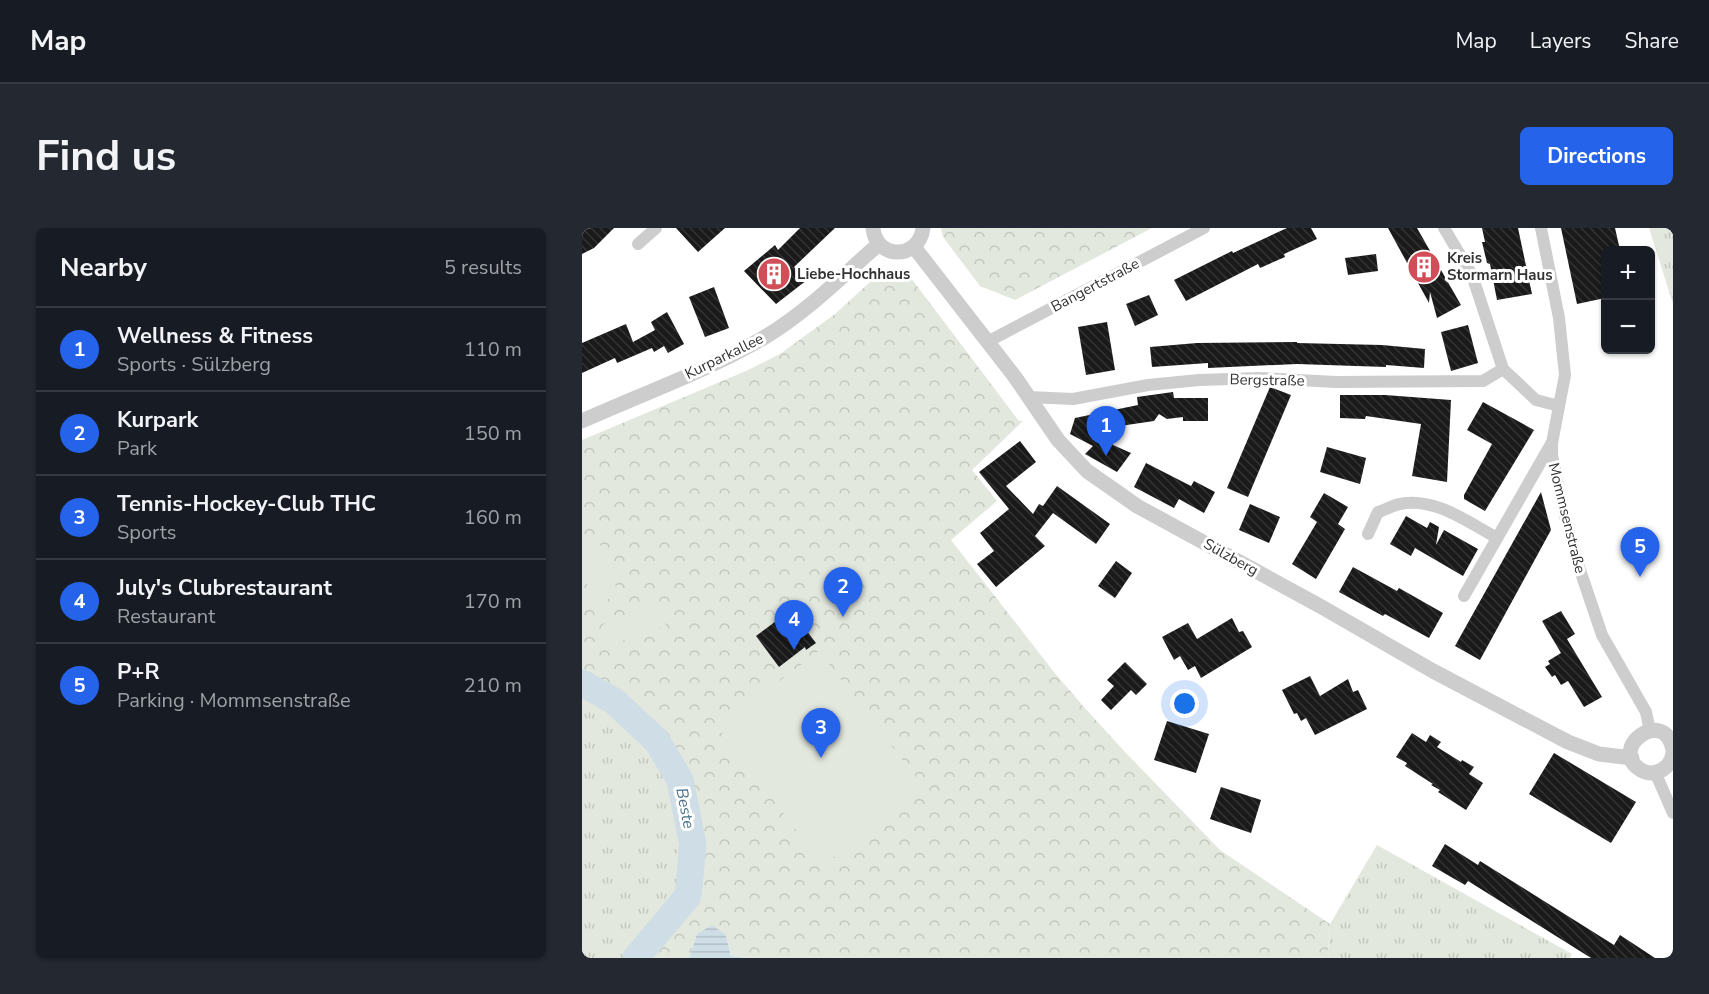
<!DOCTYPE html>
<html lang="en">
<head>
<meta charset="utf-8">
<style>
	:root { --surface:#171b24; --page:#242831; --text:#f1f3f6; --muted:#9ea1a6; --line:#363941; --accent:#2563eb }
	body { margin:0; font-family:"Nunito Sans",sans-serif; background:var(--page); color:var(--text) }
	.controls { position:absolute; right:18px; top:18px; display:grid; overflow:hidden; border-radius:9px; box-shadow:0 2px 4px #0004 }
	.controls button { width:54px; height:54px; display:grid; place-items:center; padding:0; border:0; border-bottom:2px solid var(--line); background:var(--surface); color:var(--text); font:30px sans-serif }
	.you { position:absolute; left:603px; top:476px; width:21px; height:21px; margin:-15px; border:4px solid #fff; border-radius:50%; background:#1a73e8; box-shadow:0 0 0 9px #1a73e833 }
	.badge { display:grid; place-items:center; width:39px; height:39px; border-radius:50%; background:var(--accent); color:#fff; font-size:20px; font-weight:700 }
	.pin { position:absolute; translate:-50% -50px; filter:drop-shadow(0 2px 3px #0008) }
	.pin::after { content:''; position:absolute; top:32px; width:21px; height:18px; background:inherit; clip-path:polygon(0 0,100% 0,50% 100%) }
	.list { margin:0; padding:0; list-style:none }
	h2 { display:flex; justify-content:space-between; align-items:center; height:78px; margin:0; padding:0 24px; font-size:26px }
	h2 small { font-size:20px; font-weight:400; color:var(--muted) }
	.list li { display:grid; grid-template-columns:39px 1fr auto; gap:18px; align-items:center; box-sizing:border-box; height:84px; padding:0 24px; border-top:2px solid var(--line) }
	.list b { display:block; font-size:22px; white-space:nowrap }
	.list p { margin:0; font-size:20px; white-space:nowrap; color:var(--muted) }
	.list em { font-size:20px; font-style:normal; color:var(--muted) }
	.map { position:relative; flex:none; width:1091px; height:730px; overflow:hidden; border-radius:9px }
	header { display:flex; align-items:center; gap:36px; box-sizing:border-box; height:84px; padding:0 30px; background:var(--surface); border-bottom:2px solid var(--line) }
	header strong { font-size:28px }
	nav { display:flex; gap:33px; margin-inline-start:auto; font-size:21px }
	.intro { display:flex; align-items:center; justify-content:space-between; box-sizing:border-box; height:144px; padding:0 36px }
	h1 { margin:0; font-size:42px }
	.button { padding:15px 27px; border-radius:9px; background:var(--accent); color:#fff; font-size:21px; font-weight:700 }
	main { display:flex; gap:36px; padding:0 36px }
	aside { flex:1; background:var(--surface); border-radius:9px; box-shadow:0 2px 4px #0004 }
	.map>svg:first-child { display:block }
	.grass { fill:url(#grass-tufts) }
	.forest { fill:url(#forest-crowns) }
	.pitch { fill:#e3e8de }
	.water { fill:url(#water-rules) }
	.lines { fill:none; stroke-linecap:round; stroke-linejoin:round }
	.river { stroke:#cedde6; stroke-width:27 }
	.building { fill:url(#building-back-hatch) }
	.minor { stroke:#cdcdcd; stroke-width:12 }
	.tertiary { stroke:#cdcdcd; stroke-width:15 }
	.labels { text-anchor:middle; stroke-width:6; stroke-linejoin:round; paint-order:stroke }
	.poi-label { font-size:15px; font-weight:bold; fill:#333; stroke:#fff; text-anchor:start }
	.street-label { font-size:15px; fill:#333; stroke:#fff }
	.water-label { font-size:16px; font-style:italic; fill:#4a738c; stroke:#fff }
</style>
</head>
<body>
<header>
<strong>Map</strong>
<nav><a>Map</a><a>Layers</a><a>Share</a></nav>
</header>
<div class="intro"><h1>Find us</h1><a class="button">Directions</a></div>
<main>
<aside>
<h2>Nearby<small>5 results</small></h2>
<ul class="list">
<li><span class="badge">1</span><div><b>Wellness &amp; Fitness</b><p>Sports · Sülzberg</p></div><em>110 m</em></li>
<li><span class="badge">2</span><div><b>Kurpark</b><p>Park</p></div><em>150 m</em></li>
<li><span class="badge">3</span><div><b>Tennis-Hockey-Club THC</b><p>Sports</p></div><em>160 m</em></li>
<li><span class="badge">4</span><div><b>July's Clubrestaurant</b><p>Restaurant</p></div><em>170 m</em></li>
<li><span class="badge">5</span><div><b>P+R</b><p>Parking · Mommsenstraße</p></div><em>210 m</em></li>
</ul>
</aside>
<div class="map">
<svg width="1091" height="730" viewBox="0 0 1091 730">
	<defs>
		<pattern id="grass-tufts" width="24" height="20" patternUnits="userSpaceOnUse" patternTransform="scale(1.5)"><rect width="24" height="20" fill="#e3e8de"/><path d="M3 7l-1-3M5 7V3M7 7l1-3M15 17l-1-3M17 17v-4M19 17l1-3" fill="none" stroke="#c3c7bf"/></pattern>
		<pattern id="forest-crowns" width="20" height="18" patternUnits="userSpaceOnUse" patternTransform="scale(1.5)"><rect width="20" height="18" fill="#e3e8de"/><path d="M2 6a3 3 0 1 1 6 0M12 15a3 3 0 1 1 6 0" fill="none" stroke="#c3c7bf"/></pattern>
		<pattern id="water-rules" width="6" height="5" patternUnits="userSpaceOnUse" patternTransform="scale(1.5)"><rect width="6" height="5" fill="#cedde6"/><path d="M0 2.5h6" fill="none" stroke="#b1bec6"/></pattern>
		<pattern id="building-back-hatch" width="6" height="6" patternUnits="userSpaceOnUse" patternTransform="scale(1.5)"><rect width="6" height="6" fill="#1a1a1a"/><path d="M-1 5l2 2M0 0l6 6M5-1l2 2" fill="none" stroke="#333"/></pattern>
	</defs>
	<rect width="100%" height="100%" fill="#fff"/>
	<g class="grass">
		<polygon points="1067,0 1091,0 1091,76"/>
		<polygon points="0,455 32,473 75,513 98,552 111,617 106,668 54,730 0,730"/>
		<polygon points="795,617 990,726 988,730 748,730 746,724 748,696"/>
	</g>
	<g class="forest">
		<polygon points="359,0 570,0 433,72 398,58 361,9"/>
		<polygon points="310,45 329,50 437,193 441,193 390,242 415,273 369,312 472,444 501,478 544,525 638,622 748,696 746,724 748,730 166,730 149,728 144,707 115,706 107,730 54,730 106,668 111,617 98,552 75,513 32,473 0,455 0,212 164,143 198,126 253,86 288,54"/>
	</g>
	<g class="pitch">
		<polygon points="18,316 37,367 12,376 0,342 0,323"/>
		<polygon points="77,377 84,398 28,417 21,396"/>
		<polygon points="237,423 342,560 241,637 136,500"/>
	</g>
	<polygon class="water" points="130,697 144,707 149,728 166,730 107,730 115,706"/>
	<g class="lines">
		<polyline class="river" points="0,455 32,473 75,513 98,552 111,617 106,668 54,730"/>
	</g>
	<g class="building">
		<polygon points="0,0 32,0 12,20 0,26"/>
		<polygon points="94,0 143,0 116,24"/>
		<polygon points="218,0 253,0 212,39 225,52 194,76 162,43 193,17 196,22"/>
		<polygon points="705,0 729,0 735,11 702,26 703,29 678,40 676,36 604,73 592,52 650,23 651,25"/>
		<polygon points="806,0 835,0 879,77 855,90 848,64 847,75"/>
		<polygon points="900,0 936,0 950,66 915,72 908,36 905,35 900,14 903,14"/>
		<polygon points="979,0 1033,0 1038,22 1023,22 1023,70 995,76"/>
		<polygon points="794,26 796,43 766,47 763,30"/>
		<polygon points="132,59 147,100 123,109 107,69"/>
		<polygon points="567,67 576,87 553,98 544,76"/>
		<polygon points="85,84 102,116 86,125 82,118 72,124 70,120 35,135 33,130 0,145 0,115 44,96 51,114 73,102 69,94"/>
		<polygon points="525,94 533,142 504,147 496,99"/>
		<polygon points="886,97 896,135 869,143 859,104"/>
		<polygon points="715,114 715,115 800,117 843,121 842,140 804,137 804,139 715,136 626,140 626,135 570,139 568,119 615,115"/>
		<polygon points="688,159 709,167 666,269 645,260"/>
		<polygon points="591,164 592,170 626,170 626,193 601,193 601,189 585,191 577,186 572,193 531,199 531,217 549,225 535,244 503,226 511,218 488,206 493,190 556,177 555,169"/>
		<polygon points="758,167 803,167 869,172 865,254 830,248 839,196 784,188 783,191 758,190"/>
		<polygon points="901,174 952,202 903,283 882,271 882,267 910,216 885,202"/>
		<polygon points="438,213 454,234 424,258 451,286 457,276 461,278 475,258 528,296 514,316 471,285 453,308 463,318 414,359 395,336 412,323 398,305 427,281 397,244"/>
		<polygon points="745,219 784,230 778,256 738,244"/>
		<polygon points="564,235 609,258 612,253 633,264 622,285 597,271 592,280 552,259"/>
		<polygon points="959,264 969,302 898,432 873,418"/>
		<polygon points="742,265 766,279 756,296 763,301 734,351 710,336 735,294 728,289"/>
		<polygon points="668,276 698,289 687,315 657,302"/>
		<polygon points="824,288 845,300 848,294 857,299 854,317 862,302 896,321 881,348 833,320 829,328 808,316"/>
		<polygon points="534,333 550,345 533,370 516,358"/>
		<polygon points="771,339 815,363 817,360 861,385 847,410 803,386 801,388 757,364"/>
		<polygon points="209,382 234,415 224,422 223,419 197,439 174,408"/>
		<polygon points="979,383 993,406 985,411 1020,469 1002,479 986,453 979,457 973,447 970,449 963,439 968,436 966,433 979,425 960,393"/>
		<polygon points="650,390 657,404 661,403 670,419 619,450 613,438 606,442 598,428 592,432 580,409 606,395 615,411"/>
		<polygon points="543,434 565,456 554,467 549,462 529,482 519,472 532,458 525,452"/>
		<polygon points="728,448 738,468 766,451 771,464 776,462 785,481 733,507 724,490 719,493 715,485 712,486 700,462"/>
		<polygon points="585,493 627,506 614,545 572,532"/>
		<polygon points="830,505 844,514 848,507 859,514 855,519 879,534 880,532 892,539 887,546 901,555 884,582 856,564 858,562 849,557 851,556 823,538 825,535 814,529"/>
		<polygon points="972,525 1054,574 1029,615 947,566"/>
		<polygon points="639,559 679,572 669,605 628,591"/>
		<polygon points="863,616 896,637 898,633 1032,717 1038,707 1073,730 1009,730 886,653 883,657 850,638"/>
	</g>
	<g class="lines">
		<g class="minor">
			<polyline points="862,0 890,47 921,141 954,172 977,178"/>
			<polyline points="959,0 977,90 983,147 970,215 970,227 982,286 997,339 1020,407 1064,484 1068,503"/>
			<polyline points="56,16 74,0"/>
			<polyline points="405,114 622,0"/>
			<polyline points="446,169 491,171 566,157 617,152 678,150 754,154 901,153 921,141"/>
			<path d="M786,306l10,-22c7,-2 15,-7 22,-8 35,-7 68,18 97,34"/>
			<polyline points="882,368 969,216"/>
			<polyline points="1073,544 1091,585"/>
		</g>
		<g class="tertiary">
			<path d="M291,0c3,32 46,32 50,0"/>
			<polyline points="332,19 433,149 476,212 505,243 555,278 738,378 851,443 986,514 1017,526 1050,530"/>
			<path d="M0,193c60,-27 127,-51 183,-84 42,-25 78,-62 114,-93"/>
			<path d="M1091,522c-8,-45 -67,-1 -32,20 14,8 30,-2 32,-17"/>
		</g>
	</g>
	<defs>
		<g id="building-disc" transform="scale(1.725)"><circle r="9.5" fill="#d14e59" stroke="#fff"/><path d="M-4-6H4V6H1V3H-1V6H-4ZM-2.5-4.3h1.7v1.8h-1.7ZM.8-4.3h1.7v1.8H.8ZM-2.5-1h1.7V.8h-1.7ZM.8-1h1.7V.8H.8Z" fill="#fff"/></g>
	</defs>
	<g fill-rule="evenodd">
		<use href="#building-disc" x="842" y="39"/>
		<use href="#building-disc" x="192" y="46"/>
	</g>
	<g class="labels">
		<g class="poi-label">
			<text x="865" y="35">Kreis<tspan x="865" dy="17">Stormarn Haus</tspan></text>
			<text x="215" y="51">Liebe-Hochhaus</text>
		</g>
		<g class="street-label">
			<text transform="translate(513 57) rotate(-28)" y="5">Bangertstraße</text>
			<text transform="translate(142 128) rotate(-26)" y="5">Kurparkallee</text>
			<text transform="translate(685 152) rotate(1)" y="5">Bergstraße</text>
			<text transform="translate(985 290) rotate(76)" y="5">Mommsenstraße</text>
			<text transform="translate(649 329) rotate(29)" y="5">Sülzberg</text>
		</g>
		<g class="water-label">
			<text transform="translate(104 580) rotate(79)" y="6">Beste</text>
		</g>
	</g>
</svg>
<div class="controls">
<button>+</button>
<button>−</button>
</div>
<div class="you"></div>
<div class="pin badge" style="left:524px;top:228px">1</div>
<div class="pin badge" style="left:261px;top:389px">2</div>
<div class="pin badge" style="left:239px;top:530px">3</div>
<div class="pin badge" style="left:212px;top:422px">4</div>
<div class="pin badge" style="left:1058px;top:349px">5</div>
</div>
</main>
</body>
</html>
